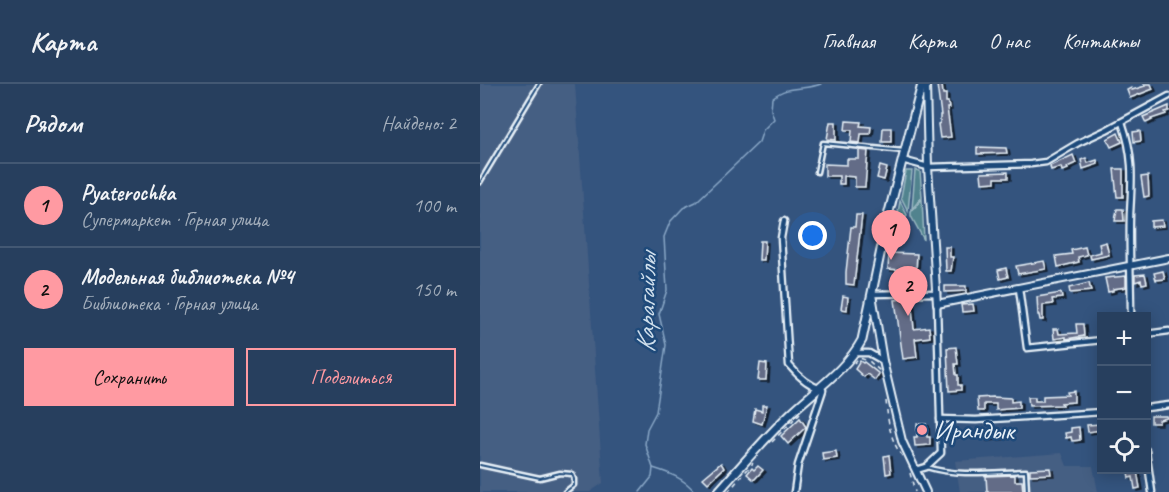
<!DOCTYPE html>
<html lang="ru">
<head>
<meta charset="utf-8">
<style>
	:root { --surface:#273f5e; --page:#334a67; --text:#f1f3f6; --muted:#a4afbc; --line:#435873; --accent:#ff9aa2 }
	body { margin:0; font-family:Caveat,sans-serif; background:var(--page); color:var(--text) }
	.controls { position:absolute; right:18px; bottom:18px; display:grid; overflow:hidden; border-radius:0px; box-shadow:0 3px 15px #0003 }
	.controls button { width:54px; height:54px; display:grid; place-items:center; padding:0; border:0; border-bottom:2px solid var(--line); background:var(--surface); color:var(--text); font:30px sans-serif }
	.you { position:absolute; left:333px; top:152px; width:21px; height:21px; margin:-15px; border:4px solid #fff; border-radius:50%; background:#1a73e8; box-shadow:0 0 0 9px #1a73e833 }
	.badge { display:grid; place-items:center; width:39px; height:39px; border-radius:50%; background:var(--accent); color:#111; font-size:20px; font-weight:700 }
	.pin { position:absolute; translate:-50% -50px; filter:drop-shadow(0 2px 3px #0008) }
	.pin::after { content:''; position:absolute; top:32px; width:21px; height:18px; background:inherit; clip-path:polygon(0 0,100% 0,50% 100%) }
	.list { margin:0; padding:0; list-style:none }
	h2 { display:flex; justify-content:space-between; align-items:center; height:78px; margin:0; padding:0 24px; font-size:26px }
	h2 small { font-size:20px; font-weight:400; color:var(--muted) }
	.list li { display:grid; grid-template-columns:39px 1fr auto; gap:18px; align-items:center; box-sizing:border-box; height:84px; padding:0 24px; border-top:2px solid var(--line) }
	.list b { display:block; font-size:22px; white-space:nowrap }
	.list p { margin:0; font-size:20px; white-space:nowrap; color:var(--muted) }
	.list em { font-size:20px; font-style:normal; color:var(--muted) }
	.actions { display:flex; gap:12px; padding:18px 24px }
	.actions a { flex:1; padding:14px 0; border:2px solid var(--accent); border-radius:0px; text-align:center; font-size:21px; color:var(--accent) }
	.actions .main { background:var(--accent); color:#111 }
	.icon { flex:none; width:33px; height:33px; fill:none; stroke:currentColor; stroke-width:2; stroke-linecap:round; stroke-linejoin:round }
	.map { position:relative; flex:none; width:689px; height:408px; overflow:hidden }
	header { display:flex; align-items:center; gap:36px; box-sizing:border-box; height:84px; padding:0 30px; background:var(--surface); border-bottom:2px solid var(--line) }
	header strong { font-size:28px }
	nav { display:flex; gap:33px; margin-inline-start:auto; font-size:21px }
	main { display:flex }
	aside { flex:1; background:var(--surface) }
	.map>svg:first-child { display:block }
	.built { fill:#455e83 }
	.green { fill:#51838e; stroke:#9cbac3; stroke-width:1.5 }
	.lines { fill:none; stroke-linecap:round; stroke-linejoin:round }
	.stream { stroke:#8aa8c7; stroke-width:1.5 }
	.building { fill:#646c87; stroke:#e8f1f8; stroke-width:1.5; filter:url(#shadow) }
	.service-casing { stroke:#e8f1f8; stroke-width:7 }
	.minor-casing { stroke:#e8f1f8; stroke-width:9 }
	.tertiary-casing { stroke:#e8f1f8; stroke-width:10 }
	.secondary-casing { stroke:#e8f1f8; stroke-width:11 }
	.path { stroke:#e8f1f8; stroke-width:1.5; stroke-dasharray:4.5 4.5; stroke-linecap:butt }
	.service { stroke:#1f4a7a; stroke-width:2 }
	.minor { stroke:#1f4a7a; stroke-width:4.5 }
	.tertiary { stroke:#1f4a7a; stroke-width:6 }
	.secondary { stroke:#1f4a7a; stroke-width:7 }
	.poi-dot { fill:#ff9aa2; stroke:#1f4a7a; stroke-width:2 }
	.labels { text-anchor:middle; stroke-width:5; stroke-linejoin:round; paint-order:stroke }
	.poi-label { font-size:26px; fill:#e8f1f8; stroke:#1f4a7a; text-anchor:start }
	.water-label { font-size:27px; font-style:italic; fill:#d0dfec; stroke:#1f4a7a }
</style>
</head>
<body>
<header>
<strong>Карта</strong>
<nav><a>Главная</a><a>Карта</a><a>О нас</a><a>Контакты</a></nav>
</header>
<main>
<aside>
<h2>Рядом<small>Найдено: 2</small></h2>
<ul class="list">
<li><span class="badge">1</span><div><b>Pyaterochka</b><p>Супермаркет · Горная улица</p></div><em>100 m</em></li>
<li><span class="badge">2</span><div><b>Модельная библиотека №4</b><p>Библиотека · Горная улица</p></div><em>150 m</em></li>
</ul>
<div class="actions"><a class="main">Сохранить</a><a>Поделиться</a></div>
</aside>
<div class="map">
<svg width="689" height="408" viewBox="0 0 689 408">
	<defs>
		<filter id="shadow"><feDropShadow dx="3" dy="2" stdDeviation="0" flood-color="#0009"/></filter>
	</defs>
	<rect width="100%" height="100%" fill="#34547e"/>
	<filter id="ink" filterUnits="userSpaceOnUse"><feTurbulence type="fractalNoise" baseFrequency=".0167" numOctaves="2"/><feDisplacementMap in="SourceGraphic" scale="12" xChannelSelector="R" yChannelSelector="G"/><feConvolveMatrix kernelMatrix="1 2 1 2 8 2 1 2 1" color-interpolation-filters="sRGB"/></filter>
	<g filter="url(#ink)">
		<g class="built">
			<polygon points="0,0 95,0 123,399 110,408 0,408"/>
			<polygon points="582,369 587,382 613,382 618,408 480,408 475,377"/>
		</g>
		<g class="green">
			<polygon points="435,86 440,87 442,113 432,125"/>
			<polygon points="426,87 432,87 428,127 421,113"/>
			<polygon points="442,115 444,156 431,132 431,128"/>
			<polygon points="420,117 427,131 415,146"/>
		</g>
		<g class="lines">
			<g class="stream">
				<path d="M173,384c16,5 31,10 42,24"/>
				<path d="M160,408l12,-15 1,-9 -8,-24 2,-15 9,-17 10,-67 -7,-31 8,-24 -3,-53 6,-15 13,-14 13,-6 63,-60 4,-12 11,-11 -3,-9 1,-12c17,-14 31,-7 49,-14"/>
			</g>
		</g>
		<g class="building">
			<polygon points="664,0 671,0 673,5 650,14 647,6 651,4 652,6 665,2"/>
			<polygon points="457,1 462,1 463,10 466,10 466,18 468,18 469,24 467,24 471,53 460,54 458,40 460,39 460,31 461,31"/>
			<polygon points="689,22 689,27 685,28 686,30 671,35 672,36 666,39 663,33"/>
			<polygon points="366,37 381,38 380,42 391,43 390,50 381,50 380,59 371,58 372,46 365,46"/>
			<polygon points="350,38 356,38 356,56 347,55"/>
			<polygon points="403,44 411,44 411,58 402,58"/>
			<polygon points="660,47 661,57 654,58 653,48"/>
			<polygon points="638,49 642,58 631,63 627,55"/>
			<polygon points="497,63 526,64 527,69 497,70"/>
			<polygon points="379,66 388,67 385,103 375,103 375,93 364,92 364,100 359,100 359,92 345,92 345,80 367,81 367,75 379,75"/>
			<polygon points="593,71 596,79 587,83 588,85 582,87 581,83 571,86 570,82"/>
			<polygon points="606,74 608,79 617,76 618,80 603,85 601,76"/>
			<polygon points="400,82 407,84 404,96 397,94"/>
			<polygon points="634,85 643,85 643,113 637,113"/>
			<polygon points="528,88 528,94 515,94 515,98 502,99 501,89"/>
			<polygon points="668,92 669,112 664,113 661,93"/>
			<polygon points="637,125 643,125 644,137 635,137"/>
			<polygon points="376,131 382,131 374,201 366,200 366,188 371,143 375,143"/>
			<polygon points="682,136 683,142 671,143 671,137"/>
			<polygon points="280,157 285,157 284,176 279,176"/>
			<polygon points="626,158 629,171 611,175 610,171 621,168 619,160"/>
			<polygon points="465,163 470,163 470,173 473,173 471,187 466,187"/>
			<polygon points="605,163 607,171 598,173 599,178 578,183 576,172 592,170 591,166"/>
			<polygon points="409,169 437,170 436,187 408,185"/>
			<polygon points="564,177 566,185 538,190 536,182"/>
			<polygon points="526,184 528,193 520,195 518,186"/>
			<polygon points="683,187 685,195 676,196 674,189"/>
			<polygon points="665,190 667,199 662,200 661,196 655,198 655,191"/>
			<polygon points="646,192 646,203 633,205 633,207 628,208 625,194"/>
			<polygon points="609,199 611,207 590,209 589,204"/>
			<polygon points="465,202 486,202 486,207 465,208"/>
			<polygon points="581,209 582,214 572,215 573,220 563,221 563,236 560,236 559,231 558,231 557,213"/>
			<polygon points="363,212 368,213 367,226 361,225"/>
			<polygon points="431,214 434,245 449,243 450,253 435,255 437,273 423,275 415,216"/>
			<polygon points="493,220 494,227 482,228 481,221"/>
			<polygon points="596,240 603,240 604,252 586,255 586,253 574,255 573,245 578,245 579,250 597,249"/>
			<polygon points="476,263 478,280 475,280 476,291 478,291 478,301 481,301 481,306 469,307 467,264"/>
			<polygon points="380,277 383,279 384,278 399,290 395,296 387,290 384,293 375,285"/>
			<polygon points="280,279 287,280 286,296 278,296"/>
			<polygon points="594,307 594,318 581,319 582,321 549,322 548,313 555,313 555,317 563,317 563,312 588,311 587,308"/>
			<polygon points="513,313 531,314 531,318 539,317 539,324 516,326 516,320 504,320 504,327 498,327 497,314"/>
			<polygon points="282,321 287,321 282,340 273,337 275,325 282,327"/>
			<polygon points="671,332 687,332 687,334 679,336 679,339 671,339"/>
			<polygon points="320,334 326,343 308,360 301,352"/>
			<polygon points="437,340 446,340 447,353 450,353 450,361 435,362 434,353 437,353"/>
			<polygon points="621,340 621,346 608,348 607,341"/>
			<polygon points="599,343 600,356 592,357 591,353 586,354 585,349 591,348 591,344"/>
			<polygon points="513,346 523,347 524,353 504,355 503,347"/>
			<polygon points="356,367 357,374 343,376 342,369"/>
			<polygon points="409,371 411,389 406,390 404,372"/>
			<polygon points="241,379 244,384 228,399 223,394"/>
			<polygon points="278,382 283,386 274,396 267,390 272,384 274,386"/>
			<polygon points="570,384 571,390 550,391 550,385"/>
			<polygon points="657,387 660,404 655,405 653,393 649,394 648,388"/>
			<polygon points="535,391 535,397 542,397 543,408 507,408 506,392"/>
		</g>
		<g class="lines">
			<g class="service-casing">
				<g id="service">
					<polyline points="337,88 343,59 424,67"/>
					<polyline points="0,98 59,0"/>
					<polyline points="0,381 60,394 80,389 92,390 94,395 94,401 85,408"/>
					<path d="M446,383c33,10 66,5 100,4l1,21"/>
				</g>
			</g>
			<g class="minor-casing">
				<g id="minor">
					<path d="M642,38c12,35 10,56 8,92 -1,34 1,68 1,102"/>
					<polyline points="422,76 448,83 551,80 566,78 598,59 626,46 689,12"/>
					<path d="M304,137l-3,17 8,127c9,11 21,21 34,25l-25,75 -4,27"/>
					<polyline points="539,204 547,264 622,256"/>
					<polyline points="392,210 457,209"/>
					<polyline points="666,250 689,247"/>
					<polyline points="375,269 389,269 403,277"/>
					<polyline points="666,324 689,321"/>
					<polyline points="460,335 496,336 622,328"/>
					<polyline points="666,366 672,408"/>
					<polyline points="436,386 446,383 461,369 457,220"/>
				</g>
			</g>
			<g class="tertiary-casing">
				<g id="tertiary">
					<polyline points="446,0 448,83 457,220 689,174"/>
					<polyline points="392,210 403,277 422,357 446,408"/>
				</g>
			</g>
			<g class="secondary-casing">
				<path id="secondary" d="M238,408c24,-27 47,-54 73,-79 24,-23 55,-43 71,-73l27,-128 33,-128"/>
			</g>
			<g class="path">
				<polyline points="374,279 379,274 389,277 400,287"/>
				<path d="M406,317c2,21 4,41 18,57"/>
				<polyline points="292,358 320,329"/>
				<polyline points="430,389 435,408"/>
				<polyline points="248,408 273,379"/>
			</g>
			<use href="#service" class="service"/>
			<use href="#minor" class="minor"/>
			<use href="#tertiary" class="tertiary"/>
			<use href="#secondary" class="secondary"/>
		</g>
	</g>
	<circle class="poi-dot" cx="442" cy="346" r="6"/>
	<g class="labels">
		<g class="poi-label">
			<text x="454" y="355">Ирандык</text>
		</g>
		<g class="water-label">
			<text transform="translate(166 219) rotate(-89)" y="9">Карагайлы</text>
		</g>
	</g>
</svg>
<div class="controls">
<button>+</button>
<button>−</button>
<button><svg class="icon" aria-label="locate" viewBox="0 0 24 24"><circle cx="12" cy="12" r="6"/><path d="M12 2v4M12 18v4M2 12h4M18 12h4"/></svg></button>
</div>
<div class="you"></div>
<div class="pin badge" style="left:411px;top:176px">1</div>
<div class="pin badge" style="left:428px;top:232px">2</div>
</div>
</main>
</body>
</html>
